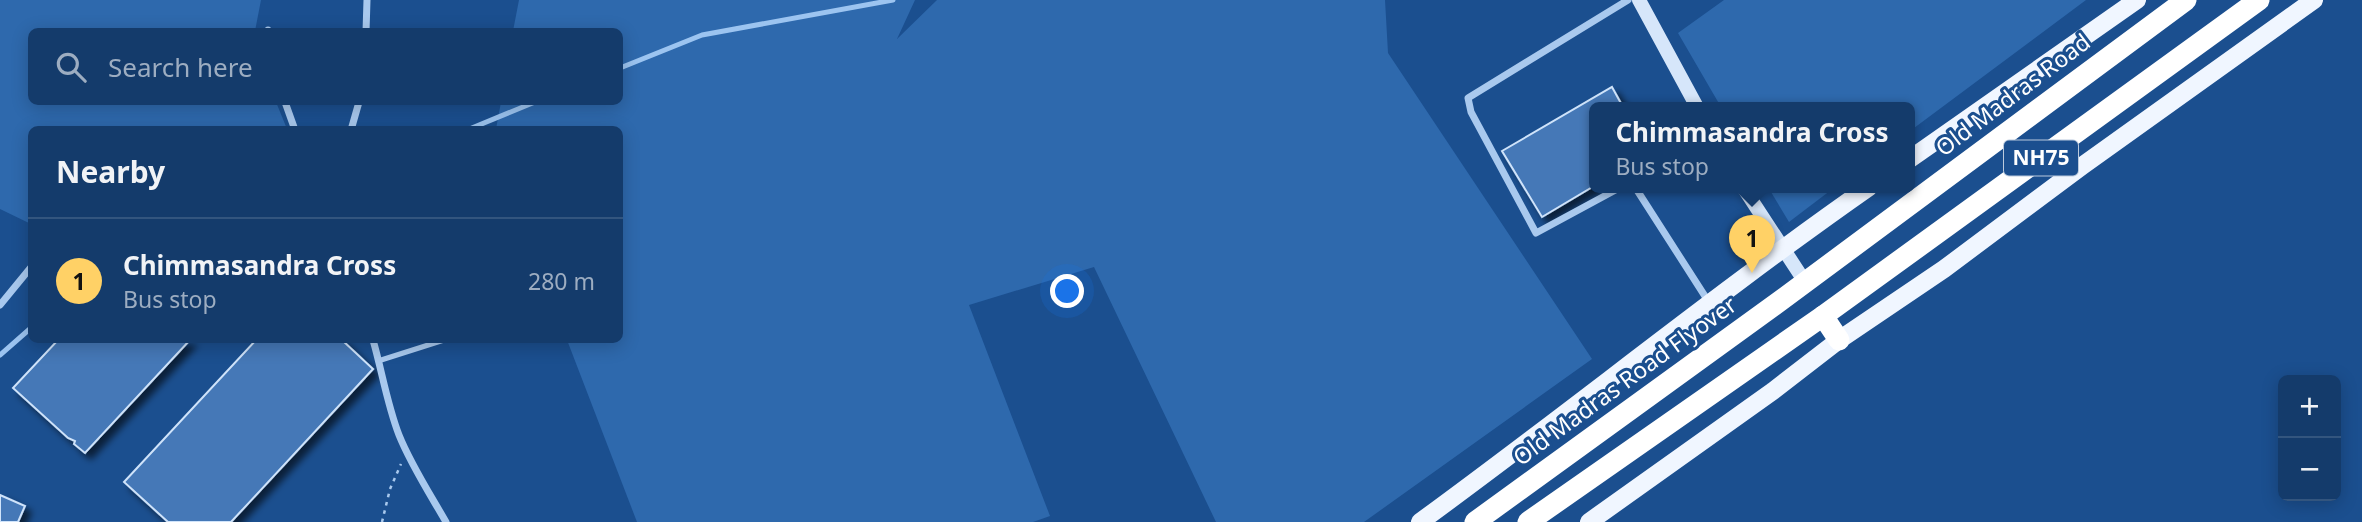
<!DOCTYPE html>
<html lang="en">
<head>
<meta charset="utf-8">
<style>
	:root { --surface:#143b6b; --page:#214673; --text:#f1f3f6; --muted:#9dadc1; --line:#33557e; --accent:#ffd166 }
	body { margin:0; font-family:"Noto Sans",sans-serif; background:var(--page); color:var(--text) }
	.controls { position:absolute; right:21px; bottom:21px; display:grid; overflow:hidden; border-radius:10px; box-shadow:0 4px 18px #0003 }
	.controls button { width:63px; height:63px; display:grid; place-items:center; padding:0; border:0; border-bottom:2px solid var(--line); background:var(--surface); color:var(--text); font:35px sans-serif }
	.you { position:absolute; left:1068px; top:292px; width:24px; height:24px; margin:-18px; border:5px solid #fff; border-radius:50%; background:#1a73e8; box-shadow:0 0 0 10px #1a73e833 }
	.badge { display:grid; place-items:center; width:46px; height:46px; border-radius:50%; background:var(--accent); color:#111; font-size:23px; font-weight:700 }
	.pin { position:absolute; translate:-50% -58px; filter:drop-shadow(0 2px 4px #0008) }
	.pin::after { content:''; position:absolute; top:37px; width:24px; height:21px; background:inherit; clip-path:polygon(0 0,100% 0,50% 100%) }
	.popup { position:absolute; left:1589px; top:102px; width:326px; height:91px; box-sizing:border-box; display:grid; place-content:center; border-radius:10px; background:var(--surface); filter:drop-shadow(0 2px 5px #0005); font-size:23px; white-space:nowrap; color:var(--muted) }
	.popup b { font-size:26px; color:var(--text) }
	.popup::after { content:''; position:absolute; left:50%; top:100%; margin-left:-14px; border:14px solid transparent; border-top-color:var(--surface) }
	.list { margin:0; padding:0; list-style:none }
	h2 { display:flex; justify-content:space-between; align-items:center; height:91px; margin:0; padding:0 28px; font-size:30px }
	h2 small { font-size:23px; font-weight:400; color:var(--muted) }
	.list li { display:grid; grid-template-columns:46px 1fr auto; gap:21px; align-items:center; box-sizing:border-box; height:126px; padding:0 28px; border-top:2px solid var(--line) }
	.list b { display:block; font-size:26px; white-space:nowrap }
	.list p { margin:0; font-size:23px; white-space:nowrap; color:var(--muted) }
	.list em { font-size:23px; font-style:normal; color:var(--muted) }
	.icon { flex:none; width:38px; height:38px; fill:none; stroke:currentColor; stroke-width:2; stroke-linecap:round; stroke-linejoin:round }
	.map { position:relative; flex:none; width:2362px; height:522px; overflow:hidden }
	.search { position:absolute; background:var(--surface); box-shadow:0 4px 18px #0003; left:28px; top:28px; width:595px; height:77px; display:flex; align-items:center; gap:18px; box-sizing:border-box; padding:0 24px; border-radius:10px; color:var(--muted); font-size:26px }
	.panel { position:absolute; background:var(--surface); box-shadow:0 4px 18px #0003; left:28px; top:126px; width:595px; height:217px; border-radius:10px }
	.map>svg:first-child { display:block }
	.green { fill:#2e69ad }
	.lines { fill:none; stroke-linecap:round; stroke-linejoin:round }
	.stream { stroke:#9cc4f0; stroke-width:5 }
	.building { fill:#4478b7; stroke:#cfe3fa; stroke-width:2; filter:url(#shadow) }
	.path { stroke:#a9c9ee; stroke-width:2.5; stroke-dasharray:3.5 5; stroke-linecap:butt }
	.lane { stroke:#a9c9ee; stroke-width:5 }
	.street { stroke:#a9c9ee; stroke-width:7 }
	.secondary { stroke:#d6e6fa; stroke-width:14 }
	.primary { stroke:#f0f6ff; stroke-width:18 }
	.highway { stroke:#fff; stroke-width:21 }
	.labels { text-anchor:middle; stroke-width:6; stroke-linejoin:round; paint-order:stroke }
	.shield { fill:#1b4f8f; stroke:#bbcadd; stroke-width:2 }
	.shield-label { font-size:21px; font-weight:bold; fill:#fff }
	.street-label { font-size:23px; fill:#fff; stroke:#1b4f8f }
</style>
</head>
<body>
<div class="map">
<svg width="2362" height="522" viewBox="0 0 2362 522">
	<defs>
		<filter id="shadow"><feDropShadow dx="6" dy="6" stdDeviation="3.5" flood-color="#0009"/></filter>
	</defs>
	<rect width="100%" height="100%" fill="#1b4f8f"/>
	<g class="green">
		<polygon points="0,0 261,0 255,31 32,32 32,102 276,102 287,129 32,130 31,224 0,209"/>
		<polygon points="519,0 915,0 897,39 937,0 1385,0 1388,53 1592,359 1364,522 1216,522 1094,267 969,305 1050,516 1033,522 637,522 567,340 620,340 620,130 496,129 501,102 620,102 620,32 513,31"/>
		<polygon points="1724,0 2086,0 1910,131 1910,107 1721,107 1678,33"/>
		<polygon points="1768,187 1835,187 1789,222"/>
	</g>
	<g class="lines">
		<g class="stream">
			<polyline points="620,68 702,35 893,0"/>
			<polyline points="467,130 535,102"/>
			<polyline points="0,355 32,327"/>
		</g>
	</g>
	<g class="building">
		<polygon points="1612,87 1623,107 1594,107 1594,186 1542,217 1502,151"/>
		<polygon points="58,340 190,340 85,453 74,444 75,441 68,438 13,388"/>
		<polygon points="256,340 342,340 373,369 231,522 168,522 124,482"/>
		<polygon points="0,495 25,506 18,522 0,522"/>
	</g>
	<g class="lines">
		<polyline class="path" points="382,522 390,489 401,464"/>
		<polyline class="lane" points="378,361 444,340"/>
		<g class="street">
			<polyline points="268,30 268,32"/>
			<polyline points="366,32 367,0"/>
			<polyline points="285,102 295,130"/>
			<polyline points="351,130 359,102"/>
			<polyline points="1621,187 1536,233 1471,112 1468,98 1628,0"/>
			<polyline points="1635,187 1710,304"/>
			<polyline points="0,305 32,266"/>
			<path d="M373,340c9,31 14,64 26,95 12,30 31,59 47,87"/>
		</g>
		<g class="secondary">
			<polyline points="1639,0 1697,107"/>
			<polyline points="1743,187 1805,282"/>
		</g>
		<g class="primary">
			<polyline points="1910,159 2137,0"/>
			<path d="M1420,522c151,-110 296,-228 449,-335"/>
			<polyline points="1589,522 1773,391 1839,340 1944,269 2082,166 2314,0"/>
		</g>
		<g class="highway">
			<polyline points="1823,316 1839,340"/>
			<polyline points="1475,522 1780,301 2186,0"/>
			<polyline points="1528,522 1823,316 2259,0"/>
		</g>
	</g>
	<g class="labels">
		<rect class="shield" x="2004" y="140.5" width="74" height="35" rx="5"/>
		<g class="shield-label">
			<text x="2041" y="165">NH75</text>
		</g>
		<g class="street-label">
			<text transform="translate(2013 95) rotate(-37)" y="8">Old Madras Road</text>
			<text transform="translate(1625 381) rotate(-36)" y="8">Old Madras Road Flyover</text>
		</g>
	</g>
</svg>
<div class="controls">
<button>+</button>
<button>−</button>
</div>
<div class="you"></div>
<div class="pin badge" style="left:1752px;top:273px">1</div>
<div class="popup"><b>Chimmasandra Cross</b>Bus stop</div>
<div class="search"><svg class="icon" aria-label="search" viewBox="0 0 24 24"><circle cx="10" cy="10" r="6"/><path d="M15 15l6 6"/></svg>Search here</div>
<section class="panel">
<h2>Nearby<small></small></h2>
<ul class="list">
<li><span class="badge">1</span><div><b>Chimmasandra Cross</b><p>Bus stop</p></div><em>280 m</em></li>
</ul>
</section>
</div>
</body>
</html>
